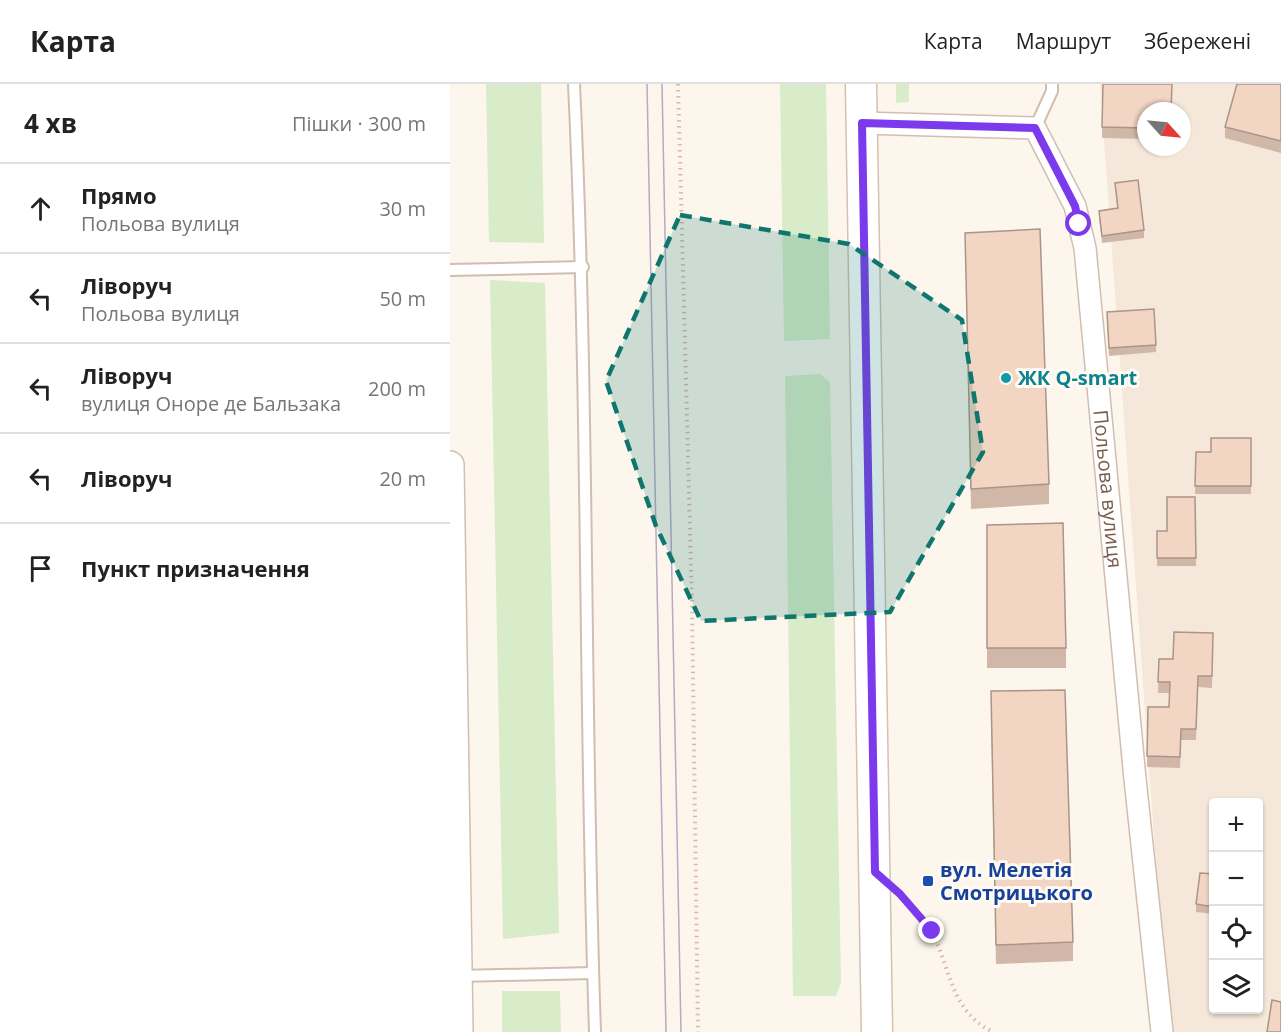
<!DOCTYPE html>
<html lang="uk">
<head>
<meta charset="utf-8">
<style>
	:root { --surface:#fff; --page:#f2f2f2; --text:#222; --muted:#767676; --line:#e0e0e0 }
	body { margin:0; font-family:"Open Sans",sans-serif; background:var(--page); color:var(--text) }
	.controls { position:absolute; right:18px; bottom:18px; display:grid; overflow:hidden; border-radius:6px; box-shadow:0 2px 4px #0004 }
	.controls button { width:54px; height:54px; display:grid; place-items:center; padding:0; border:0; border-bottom:2px solid var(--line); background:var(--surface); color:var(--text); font:30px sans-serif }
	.compass { position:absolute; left:687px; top:18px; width:54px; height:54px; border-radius:50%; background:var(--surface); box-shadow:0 2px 4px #0004; rotate:117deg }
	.stop { position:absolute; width:18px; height:18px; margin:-14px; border:4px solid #7c3aed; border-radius:50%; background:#fff }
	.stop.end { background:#7c3aed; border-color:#fff; box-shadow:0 2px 6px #0008 }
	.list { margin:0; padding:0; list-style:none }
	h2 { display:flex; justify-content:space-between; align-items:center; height:78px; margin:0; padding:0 24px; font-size:26px }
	h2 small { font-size:20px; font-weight:400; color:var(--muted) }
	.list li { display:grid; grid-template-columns:39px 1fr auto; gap:18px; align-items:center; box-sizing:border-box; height:90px; padding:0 24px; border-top:2px solid var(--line) }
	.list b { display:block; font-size:22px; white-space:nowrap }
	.list p { margin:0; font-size:20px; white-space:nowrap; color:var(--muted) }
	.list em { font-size:20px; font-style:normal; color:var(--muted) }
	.icon { flex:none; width:33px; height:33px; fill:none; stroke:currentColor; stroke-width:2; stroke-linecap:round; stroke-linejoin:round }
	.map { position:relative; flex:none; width:831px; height:948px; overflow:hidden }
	header { display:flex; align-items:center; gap:36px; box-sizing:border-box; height:84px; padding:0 30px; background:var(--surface); border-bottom:2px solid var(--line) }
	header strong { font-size:28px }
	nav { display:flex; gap:33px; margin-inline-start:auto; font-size:21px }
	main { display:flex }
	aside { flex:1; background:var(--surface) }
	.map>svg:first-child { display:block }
	.residential { fill:#f5e8da; fill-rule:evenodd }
	.green { fill:#d8ecc9 }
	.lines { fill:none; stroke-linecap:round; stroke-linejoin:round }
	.service-casing { stroke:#d1beb0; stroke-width:14 }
	.minor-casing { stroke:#d1beb0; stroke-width:24 }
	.tertiary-casing { stroke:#d1beb0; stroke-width:30 }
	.secondary-casing { stroke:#d6c0b0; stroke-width:33 }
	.path { stroke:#d9b8a5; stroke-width:4; stroke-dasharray:1.5 4.5; stroke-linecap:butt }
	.service { stroke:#fff; stroke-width:10 }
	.minor { stroke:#fff; stroke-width:21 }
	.tertiary { stroke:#fff; stroke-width:27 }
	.secondary { stroke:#fff; stroke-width:30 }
	.tram { stroke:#b9a8c9; stroke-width:1.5 }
	.wall { fill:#d1b7a8 }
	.building { fill:#f3d5c3; stroke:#aa9588; stroke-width:1.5 }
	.route { stroke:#7c3aed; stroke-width:8 }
	.marked { fill:#0f766e; fill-opacity:0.2; stroke:#0f766e; stroke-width:4.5; stroke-dasharray:12 8; stroke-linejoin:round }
	.culture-dot { fill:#0f9aa8; stroke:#fffaf3; stroke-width:2 }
	.transit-dot { fill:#1a4fb4; stroke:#fffaf3; stroke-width:2 }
	.labels { text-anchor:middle; stroke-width:6; stroke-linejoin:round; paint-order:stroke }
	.culture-label { font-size:20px; font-weight:bold; fill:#0d838f; stroke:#fffaf3; text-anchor:start }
	.street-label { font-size:20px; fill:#7a5c4d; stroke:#fffaf3 }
	.transit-label { font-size:20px; font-weight:bold; fill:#164399; stroke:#fffaf3; text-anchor:start }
</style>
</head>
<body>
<header>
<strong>Карта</strong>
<nav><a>Карта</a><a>Маршрут</a><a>Збережені</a></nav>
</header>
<main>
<aside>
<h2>4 хв<small>Пішки · 300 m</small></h2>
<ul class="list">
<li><svg class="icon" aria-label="ahead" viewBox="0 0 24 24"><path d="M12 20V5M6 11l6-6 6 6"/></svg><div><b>Прямо</b><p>Польова вулиця</p></div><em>30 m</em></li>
<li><svg class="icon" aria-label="left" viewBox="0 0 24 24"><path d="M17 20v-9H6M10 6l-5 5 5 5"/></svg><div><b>Ліворуч</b><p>Польова вулиця</p></div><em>50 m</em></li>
<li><svg class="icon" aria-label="left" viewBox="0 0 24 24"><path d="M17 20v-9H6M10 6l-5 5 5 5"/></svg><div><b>Ліворуч</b><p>вулиця Оноре де Бальзака</p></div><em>200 m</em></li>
<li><svg class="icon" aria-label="left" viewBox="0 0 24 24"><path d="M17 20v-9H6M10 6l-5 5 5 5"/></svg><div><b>Ліворуч</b></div><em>20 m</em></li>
<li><svg class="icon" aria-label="arrive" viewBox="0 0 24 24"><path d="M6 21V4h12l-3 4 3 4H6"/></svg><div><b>Пункт призначення</b></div></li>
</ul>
</aside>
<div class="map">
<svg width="831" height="948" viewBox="0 0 831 948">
	<rect width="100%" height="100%" fill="#fdf6ec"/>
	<path class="residential" d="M650,0h181v948h-113zM696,27h36v36h-36zM764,718h44v208h-44z"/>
	<g class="green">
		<polygon points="36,0 91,0 94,159 39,158"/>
		<polygon points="330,0 376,0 380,255 334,257"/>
		<polygon points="446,0 459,0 459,18 446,19"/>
		<polygon points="40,196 95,199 109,849 53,855"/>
		<polygon points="370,290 380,298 391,899 386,912 343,912 335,292"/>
		<polygon points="52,907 110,907 111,948 52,948"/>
	</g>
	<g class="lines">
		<g class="service-casing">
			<g id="service">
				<path d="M124,0c15,316 10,632 21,948"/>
				<polyline points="585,44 602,7 602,0"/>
				<polyline points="0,186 133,183"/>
				<polyline points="9,892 143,889"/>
			</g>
		</g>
		<g class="minor-casing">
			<g id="minor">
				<path id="s1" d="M412,39l173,5 40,78 10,42 50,531 27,253"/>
			</g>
		</g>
		<g class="tertiary-casing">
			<polyline id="tertiary" points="0,381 9,948"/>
		</g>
		<g class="secondary-casing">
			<polyline id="secondary" points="411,0 427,948"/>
		</g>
		<g class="path">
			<polyline points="228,0 242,520 248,948"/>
			<path d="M453,812c9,11 23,23 29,36 19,37 18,79 61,100"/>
		</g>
		<use href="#service" class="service"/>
		<use href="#minor" class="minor"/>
		<use href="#tertiary" class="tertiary"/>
		<use href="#secondary" class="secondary"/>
		<g class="tram">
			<polyline points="197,0 216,948"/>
			<polyline points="212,0 231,948"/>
		</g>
	</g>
	<g class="wall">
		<polygon points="653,0 696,27 696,55 652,54"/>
		<polygon points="831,0 831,69 775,54 775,43"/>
		<polygon points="665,99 694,146 694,154 652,159 649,134 649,127 667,124"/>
		<polygon points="515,149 599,400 599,420 521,425"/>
		<polygon points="657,236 706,261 706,268 659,272"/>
		<polygon points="801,354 801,410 745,410 746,368 761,368"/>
		<polygon points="745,413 746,482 707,482 707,447 717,447"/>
		<polygon points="537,441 616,564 616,584 537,584"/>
		<polygon points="763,549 762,604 748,603 746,656 731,656 730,684 697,683 698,623 719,623 719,609 708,609 709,575 723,575"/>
		<polygon points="541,627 623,858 623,877 546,880"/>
		<polygon points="764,790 764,830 746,828 746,820"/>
	</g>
	<g class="building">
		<polygon points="653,0 722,0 721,27 696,27 696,44 652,43"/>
		<polygon points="787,0 831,0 831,57 775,43"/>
		<polygon points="688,96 694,146 652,152 649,127 668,124 665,99"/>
		<polygon points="590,145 599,400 521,405 515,149"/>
		<polygon points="704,225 706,261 659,264 657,228"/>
		<polygon points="761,354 801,354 801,402 745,402 746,368 761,368"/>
		<polygon points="717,413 745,413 746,474 707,474 707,447 717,447"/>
		<polygon points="613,439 616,564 537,564 537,441"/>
		<polygon points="724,548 763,549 762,592 748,592 746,645 731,645 730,673 697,672 698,623 719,623 720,598 708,598 709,575 723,575"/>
		<polygon points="615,606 623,858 546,861 541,607"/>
		<polygon points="750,789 764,790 764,823 746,820"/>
		<polygon points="822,916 831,918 831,948 817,948"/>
	</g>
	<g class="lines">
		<polyline class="route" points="482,847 450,810 425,788 412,39 585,44 625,122 629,140"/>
	</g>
	<path class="marked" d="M230,131l169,29 113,76 21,132 -93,160 -189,9 -45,-95 -50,-145z"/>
	<circle class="culture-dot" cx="556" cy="294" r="6"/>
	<rect class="transit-dot" x="472" y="791" width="12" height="12" rx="3"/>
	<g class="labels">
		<g class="culture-label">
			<text x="568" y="301">ЖК Q-smart</text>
		</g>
		<g class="street-label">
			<text dy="7" stroke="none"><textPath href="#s1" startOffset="546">Польова вулиця</textPath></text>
		</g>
		<g class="transit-label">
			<text x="490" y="793">вул. Мелетія<tspan x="490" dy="23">Смотрицького</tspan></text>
		</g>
	</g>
</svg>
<div class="controls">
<button>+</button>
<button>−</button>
<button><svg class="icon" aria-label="locate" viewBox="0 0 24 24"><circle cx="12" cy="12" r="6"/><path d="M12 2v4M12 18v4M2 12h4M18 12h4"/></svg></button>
<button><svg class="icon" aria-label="layers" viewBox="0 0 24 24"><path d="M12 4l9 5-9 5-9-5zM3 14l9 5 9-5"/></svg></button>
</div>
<svg class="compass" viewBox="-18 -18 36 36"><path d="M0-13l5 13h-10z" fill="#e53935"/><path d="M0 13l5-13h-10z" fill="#767676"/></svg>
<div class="stop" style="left:629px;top:140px"></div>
<div class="stop end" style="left:482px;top:847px"></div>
</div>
</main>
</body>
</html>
